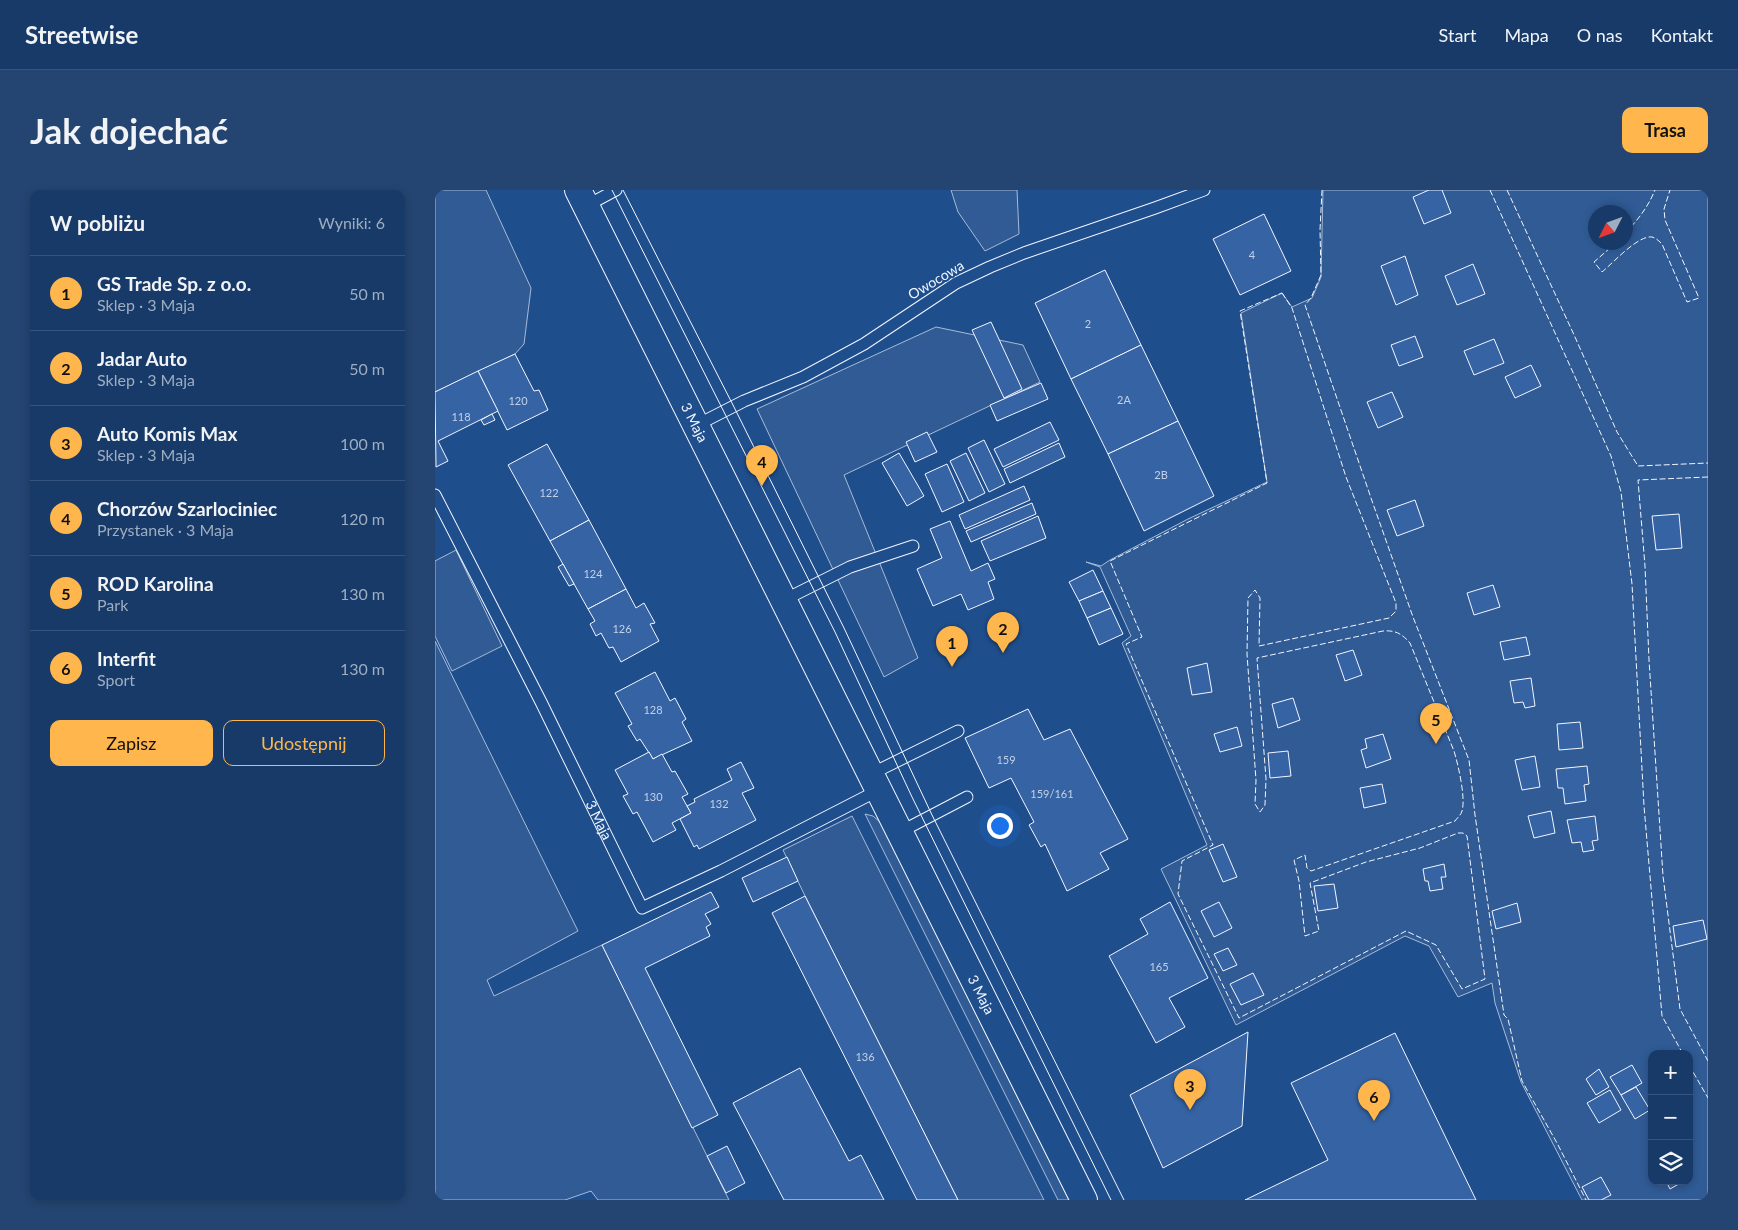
<!DOCTYPE html>
<html lang="pl">
<head>
<meta charset="utf-8">
<style>
	:root { --surface:#173a69; --page:#244571; --text:#f1f3f6; --muted:#9eadc0; --line:#36547d; --accent:#ffb74d }
	body { margin:0; font-family:Lato,sans-serif; background:var(--page); color:var(--text) }
	.controls { position:absolute; right:15px; bottom:15px; display:grid; overflow:hidden; border-radius:10px; box-shadow:0 2px 8px #0003 }
	.controls button { width:45px; height:45px; display:grid; place-items:center; padding:0; border:0; border-bottom:1px solid var(--line); background:var(--surface); color:var(--text); font:25px sans-serif }
	.compass { position:absolute; left:1153px; top:15px; width:45px; height:45px; border-radius:50%; background:var(--surface); box-shadow:0 2px 8px #0003; rotate:228deg }
	.you { position:absolute; left:564px; top:635px; width:18px; height:18px; margin:-12px; border:4px solid #fff; border-radius:50%; background:#1a73e8; box-shadow:0 0 0 8px #1a73e833 }
	.badge { display:grid; place-items:center; width:32px; height:32px; border-radius:50%; background:var(--accent); color:#111; font-size:16px; font-weight:700 }
	.pin { position:absolute; translate:-50% -41px; filter:drop-shadow(0 1px 2px #0008) }
	.pin::after { content:''; position:absolute; top:26px; width:18px; height:15px; background:inherit; clip-path:polygon(0 0,100% 0,50% 100%) }
	.list { margin:0; padding:0; list-style:none }
	h2 { display:flex; justify-content:space-between; align-items:center; height:65px; margin:0; padding:0 20px; font-size:21px }
	h2 small { font-size:16px; font-weight:400; color:var(--muted) }
	.list li { display:grid; grid-template-columns:32px 1fr auto; gap:15px; align-items:center; box-sizing:border-box; height:75px; padding:0 20px; border-top:1px solid var(--line) }
	.list b { display:block; font-size:19px; white-space:nowrap }
	.list p { margin:0; font-size:16px; white-space:nowrap; color:var(--muted) }
	.list em { font-size:16px; font-style:normal; color:var(--muted) }
	.actions { display:flex; gap:10px; padding:15px 20px }
	.actions a { flex:1; padding:11px 0; border:1px solid var(--accent); border-radius:10px; text-align:center; font-size:18px; color:var(--accent) }
	.actions .main { background:var(--accent); color:#111 }
	.icon { flex:none; width:28px; height:28px; fill:none; stroke:currentColor; stroke-width:2; stroke-linecap:round; stroke-linejoin:round }
	.map { position:relative; flex:none; width:1273px; height:1010px; overflow:hidden; border-radius:10px }
	header { display:flex; align-items:center; gap:30px; box-sizing:border-box; height:70px; padding:0 25px; background:var(--surface); border-bottom:1px solid var(--line) }
	header strong { font-size:24px }
	nav { display:flex; gap:28px; margin-inline-start:auto; font-size:18px }
	.intro { display:flex; align-items:center; justify-content:space-between; box-sizing:border-box; height:120px; padding:0 30px }
	h1 { margin:0; font-size:35px }
	.button { padding:12px 22px; border-radius:10px; background:var(--accent); color:#111; font-size:18px; font-weight:700 }
	main { display:flex; gap:30px; padding:0 30px }
	aside { flex:1; background:var(--surface); border-radius:10px; box-shadow:0 2px 8px #0003 }
	.map>svg:first-child { display:block }
	.built { fill:#305b95; stroke:#a8bbd7; fill-rule:evenodd }
	.building { fill:#3563a3; stroke:#f2f6ff }
	.lines { fill:none; stroke-linecap:round; stroke-linejoin:round }
	.service-casing { stroke:#f2f6ff; stroke-width:13 }
	.tertiary-casing { stroke:#f2f6ff; stroke-width:28 }
	.service { stroke:#1f4e8c; stroke-width:11 }
	.tertiary { stroke:#1f4e8c; stroke-width:26 }
	.tram { stroke:#f2f6ff; stroke-width:1 }
	.fence { stroke:#f2f6ff; stroke-width:1; stroke-dasharray:6 2.5; stroke-linecap:butt }
	.labels { text-anchor:middle; stroke-width:4; stroke-linejoin:round; paint-order:stroke }
	.number-label { font-size:11px; fill:#c3d1e8 }
	.street-label { font-size:14px; fill:#f2f6ff; stroke:#1f4e8c }
</style>
</head>
<body>
<header>
<strong>Streetwise</strong>
<nav><a>Start</a><a>Mapa</a><a>O nas</a><a>Kontakt</a></nav>
</header>
<div class="intro"><h1>Jak dojechać</h1><a class="button">Trasa</a></div>
<main>
<aside>
<h2>W pobliżu<small>Wyniki: 6</small></h2>
<ul class="list">
<li><span class="badge">1</span><div><b>GS Trade Sp. z o.o.</b><p>Sklep · 3 Maja</p></div><em>50 m</em></li>
<li><span class="badge">2</span><div><b>Jadar Auto</b><p>Sklep · 3 Maja</p></div><em>50 m</em></li>
<li><span class="badge">3</span><div><b>Auto Komis Max</b><p>Sklep · 3 Maja</p></div><em>100 m</em></li>
<li><span class="badge">4</span><div><b>Chorzów Szarlociniec</b><p>Przystanek · 3 Maja</p></div><em>120 m</em></li>
<li><span class="badge">5</span><div><b>ROD Karolina</b><p>Park</p></div><em>130 m</em></li>
<li><span class="badge">6</span><div><b>Interfit</b><p>Sport</p></div><em>130 m</em></li>
</ul>
<div class="actions"><a class="main">Zapisz</a><a>Udostępnij</a></div>
</aside>
<div class="map">
<svg width="1273" height="1010" viewBox="0 0 1273 1010">
	<rect width="100%" height="100%" fill="#1f4e8c"/>
	<g class="built">
		<polygon points="0,0 51,0 96,98 89,154 80,164 0,202"/>
		<polygon points="516,0 582,0 584,44 550,61 523,22"/>
		<path d="M888,0h385v1010h-126l-61,-118 -26,-79 -3,-20 -34,14 -29,-51 -24,-10 -169,89 -75,-156 46,-24 -85,-202 9,-7 -31,-69 -14,-5 15,4 9,-6 78,-41 79,-37 -26,-169 41,-20 10,14 20,-9 9,-21zM1160,22h30v30h-30zM1217,864h37v127h-37z"/>
		<polygon points="501,137 588,155 605,192 409,285 483,468 449,487 322,219"/>
		<polygon points="21,360 67,456 17,481 0,446 0,371"/>
		<polygon points="0,451 143,741 52,790 59,806 167,755 294,1010 163,1010 156,1001 130,1010 0,1010"/>
		<polygon points="430,624 438,626 445,632 634,1010 623,1010"/>
		<polygon points="417,626 609,1010 523,1010 370,706 348,660"/>
	</g>
	<g class="building">
		<polygon points="994,0 1007,0 1016,23 989,34 978,7"/>
		<polygon points="829,24 856,81 805,105 778,49"/>
		<polygon points="970,66 983,105 961,115 946,76"/>
		<polygon points="1038,74 1050,104 1022,115 1010,86"/>
		<polygon points="670,80 706,155 636,189 600,113"/>
		<polygon points="556,132 587,199 569,208 537,140"/>
		<polygon points="980,146 988,167 964,176 956,155"/>
		<polygon points="1059,149 1069,173 1039,185 1029,161"/>
		<polygon points="706,155 743,231 673,264 636,189"/>
		<polygon points="80,164 99,201 104,200 113,220 72,240 43,181"/>
		<polygon points="1096,175 1106,196 1080,208 1070,187"/>
		<polygon points="43,181 63,221 3,251 13,271 1,277 0,202"/>
		<polygon points="606,193 613,209 562,231 555,215"/>
		<polygon points="957,202 968,227 943,238 932,212"/>
		<polygon points="57,224 60,230 49,235 46,230"/>
		<polygon points="743,231 779,306 709,341 673,264"/>
		<polygon points="615,232 624,250 568,277 559,259"/>
		<polygon points="492,242 502,262 480,272 471,252"/>
		<polygon points="549,250 570,294 554,302 533,258"/>
		<polygon points="624,253 630,267 575,293 569,279"/>
		<polygon points="112,254 154,330 115,351 73,275"/>
		<polygon points="464,263 489,306 472,316 447,273"/>
		<polygon points="531,263 550,303 534,311 515,271"/>
		<polygon points="512,274 529,312 507,322 490,284"/>
		<polygon points="589,296 595,310 530,339 524,325"/>
		<polygon points="980,310 989,336 962,346 952,320"/>
		<polygon points="597,313 601,324 536,352 531,341"/>
		<polygon points="1244,324 1247,358 1221,360 1217,326"/>
		<polygon points="603,326 611,348 555,371 546,351"/>
		<polygon points="154,330 191,399 153,419 115,351"/>
		<polygon points="515,331 536,381 553,373 560,389 553,392 559,409 533,420 526,404 498,416 482,379 507,368 495,339"/>
		<polygon points="128,374 139,394 134,396 123,377"/>
		<polygon points="658,380 668,401 644,411 634,392"/>
		<polygon points="1058,395 1065,417 1039,425 1032,403"/>
		<polygon points="191,399 201,418 209,413 220,433 215,434 224,451 186,472 178,457 174,458 166,443 161,446 155,434 160,431 153,419"/>
		<polygon points="668,401 676,418 652,428 644,411"/>
		<polygon points="676,418 688,444 664,455 652,428"/>
		<polygon points="1091,447 1095,465 1069,470 1065,452"/>
		<polygon points="918,460 927,485 910,491 901,465"/>
		<polygon points="772,473 777,502 757,505 752,478"/>
		<polygon points="220,482 235,511 240,508 251,529 247,532 257,551 218,569 205,549 202,551 193,536 197,534 180,503"/>
		<polygon points="1096,488 1100,516 1090,518 1088,512 1079,513 1075,491"/>
		<polygon points="858,508 865,530 843,538 837,514"/>
		<polygon points="593,519 609,550 635,539 693,649 665,663 674,679 632,701 610,654 606,657 594,635 599,632 576,588 554,598 530,548"/>
		<polygon points="1145,532 1148,558 1124,560 1122,534"/>
		<polygon points="802,537 807,556 785,562 779,544"/>
		<polygon points="948,544 956,569 931,578 926,560 932,558 930,549"/>
		<polygon points="853,561 856,586 835,588 833,563"/>
		<polygon points="214,562 218,569 227,564 237,582 240,581 253,604 247,607 256,623 237,633 241,640 218,652 202,622 198,624 188,606 193,604 180,580"/>
		<polygon points="1100,566 1105,597 1087,600 1080,570"/>
		<polygon points="306,572 319,598 307,603 321,630 264,659 262,655 259,657 245,629 256,623 252,616 260,612 259,609 297,590 292,579"/>
		<polygon points="1152,576 1154,594 1149,595 1151,611 1130,614 1128,598 1123,598 1121,579"/>
		<polygon points="947,594 951,613 929,618 925,598"/>
		<polygon points="1116,621 1120,643 1099,648 1093,626"/>
		<polygon points="1160,626 1163,650 1157,651 1159,660 1148,662 1146,652 1137,653 1132,630"/>
		<polygon points="788,654 802,687 788,692 774,660"/>
		<polygon points="352,667 363,691 318,712 307,688"/>
		<polygon points="1009,674 1011,687 1006,687 1008,699 995,701 993,691 990,691 988,679"/>
		<polygon points="899,694 903,718 883,721 879,696"/>
		<polygon points="276,702 284,717 270,724 276,734 271,737 275,746 210,778 283,925 257,938 167,755"/>
		<polygon points="370,706 523,1010 482,1010 337,723"/>
		<polygon points="735,712 773,788 734,808 750,837 721,853 674,766 713,744 705,729"/>
		<polygon points="784,712 797,738 779,747 766,721"/>
		<polygon points="1082,713 1086,732 1061,739 1057,721"/>
		<polygon points="1268,730 1272,749 1241,757 1238,736"/>
		<polygon points="793,758 802,775 788,781 779,764"/>
		<polygon points="818,783 829,805 806,815 795,794"/>
		<polygon points="813,842 807,936 728,978 695,905"/>
		<polygon points="960,843 1041,1010 810,1010 893,970 856,893"/>
		<polygon points="1197,875 1207,893 1186,905 1175,887"/>
		<polygon points="365,878 414,971 426,965 449,1010 349,1010 298,913"/>
		<polygon points="1164,879 1174,897 1161,905 1151,889"/>
		<polygon points="1201,897 1215,920 1200,929 1186,905"/>
		<polygon points="1175,900 1186,920 1164,933 1152,913"/>
		<polygon points="292,956 310,993 291,1003 272,966"/>
		<polygon points="1166,987 1176,1005 1166,1010 1154,1010 1147,997"/>
		<polygon points="1231,991 1249,991 1235,999"/>
	</g>
	<g class="lines">
		<g class="service-casing">
			<g id="service">
				<polyline points="151,16 181,0"/>
				<polyline points="262,235 309,211 368,187 429,154 521,93 555,77 589,63 720,18 769,0"/>
				<path id="s1" d="M0,305l106,207 101,206 79,-37 158,-81"/>
				<polyline points="349,410 415,377 478,356"/>
				<polyline points="436,584 523,541"/>
				<polyline points="465,642 532,607"/>
			</g>
		</g>
		<g class="tertiary-casing">
			<g id="tertiary">
				<path id="s2" d="M143,0l506,1010"/>
			</g>
		</g>
		<use href="#service" class="service"/>
		<use href="#tertiary" class="tertiary"/>
		<g class="tram">
			<polyline points="177,0 400,442 477,607 676,1010"/>
			<polyline points="188,0 299,217 409,438 497,625 689,1010"/>
		</g>
		<g class="fence">
			<polyline points="887,0 885,40 886,85 876,108 870,115 936,308 978,427 1034,570 1040,625 1069,825 1073,829 1087,891 1122,953 1151,1010"/>
			<polyline points="1055,0 1176,266 1186,302 1197,394 1209,616 1227,826 1248,864"/>
			<polyline points="1072,0 1140,147 1182,242 1203,276 1273,273"/>
			<path d="M1190,43c13,-13 23,-26 30,-43"/>
			<path d="M1182,52l-23,20 8,10c11,-9 36,-37 50,-35 4,1 7,4 10,7l25,58 12,-4 -34,-78 -1,-11 6,-19"/>
			<path d="M847,103l10,15 54,169 50,126v8l-7,7 -130,28 1,-48 -5,-8 -7,8 -1,56 9,126 -1,24 5,8 5,-7 1,-26 -9,-121 126,-27c13,-1 19,3 27,12l44,108c4,13 12,47 8,60 -1,4 -4,6 -7,10l-144,50 -4,-3 -2,-13 -11,5 5,21 6,55 14,-5 -9,-48 56,-21 54,-14 38,-15h5l4,3 18,143 -23,10 -26,-44 -30,-14 -167,87 -61,-124 4,-33 31,-16 -87,-201 16,-7 -32,-76 157,-78 -27,-172z"/>
			<polyline points="1273,287 1203,290 1210,376 1214,470 1228,686 1245,819 1273,871"/>
			<polyline points="1254,875 1273,908"/>
		</g>
	</g>
	<g class="labels">
		<g class="number-label">
			<text x="817" y="69">4</text>
			<text x="653" y="138">2</text>
			<text x="689" y="214">2A</text>
			<text x="83" y="215">120</text>
			<text x="26" y="231">118</text>
			<text x="726" y="289">2B</text>
			<text x="114" y="307">122</text>
			<text x="158" y="388">124</text>
			<text x="187" y="443">126</text>
			<text x="218" y="524">128</text>
			<text x="571" y="574">159</text>
			<text x="617" y="608">159/161</text>
			<text x="218" y="611">130</text>
			<text x="284" y="618">132</text>
			<text x="724" y="781">165</text>
			<text x="430" y="871">136</text>
		</g>
		<g class="street-label">
			<text transform="translate(501 90) rotate(-31)" y="5">Owocowa</text>
			<text dy="5" stroke="none"><textPath href="#s2" startOffset="260">3 Maja</textPath></text>
			<text dy="5" stroke="none"><textPath href="#s1" startOffset="364">3 Maja</textPath></text>
			<text dy="5" stroke="none"><textPath href="#s2" startOffset="900">3 Maja</textPath></text>
		</g>
	</g>
</svg>
<div class="controls">
<button>+</button>
<button>−</button>
<button><svg class="icon" aria-label="layers" viewBox="0 0 24 24"><path d="M12 4l9 5-9 5-9-5zM3 14l9 5 9-5"/></svg></button>
</div>
<svg class="compass" viewBox="-18 -18 36 36"><path d="M0-13l5 13h-10z" fill="#e53935"/><path d="M0 13l5-13h-10z" fill="#9eadc0"/></svg>
<div class="you"></div>
<div class="pin badge" style="left:517px;top:477px">1</div>
<div class="pin badge" style="left:568px;top:463px">2</div>
<div class="pin badge" style="left:755px;top:920px">3</div>
<div class="pin badge" style="left:327px;top:296px">4</div>
<div class="pin badge" style="left:1001px;top:554px">5</div>
<div class="pin badge" style="left:939px;top:931px">6</div>
</div>
</main>
</body>
</html>
